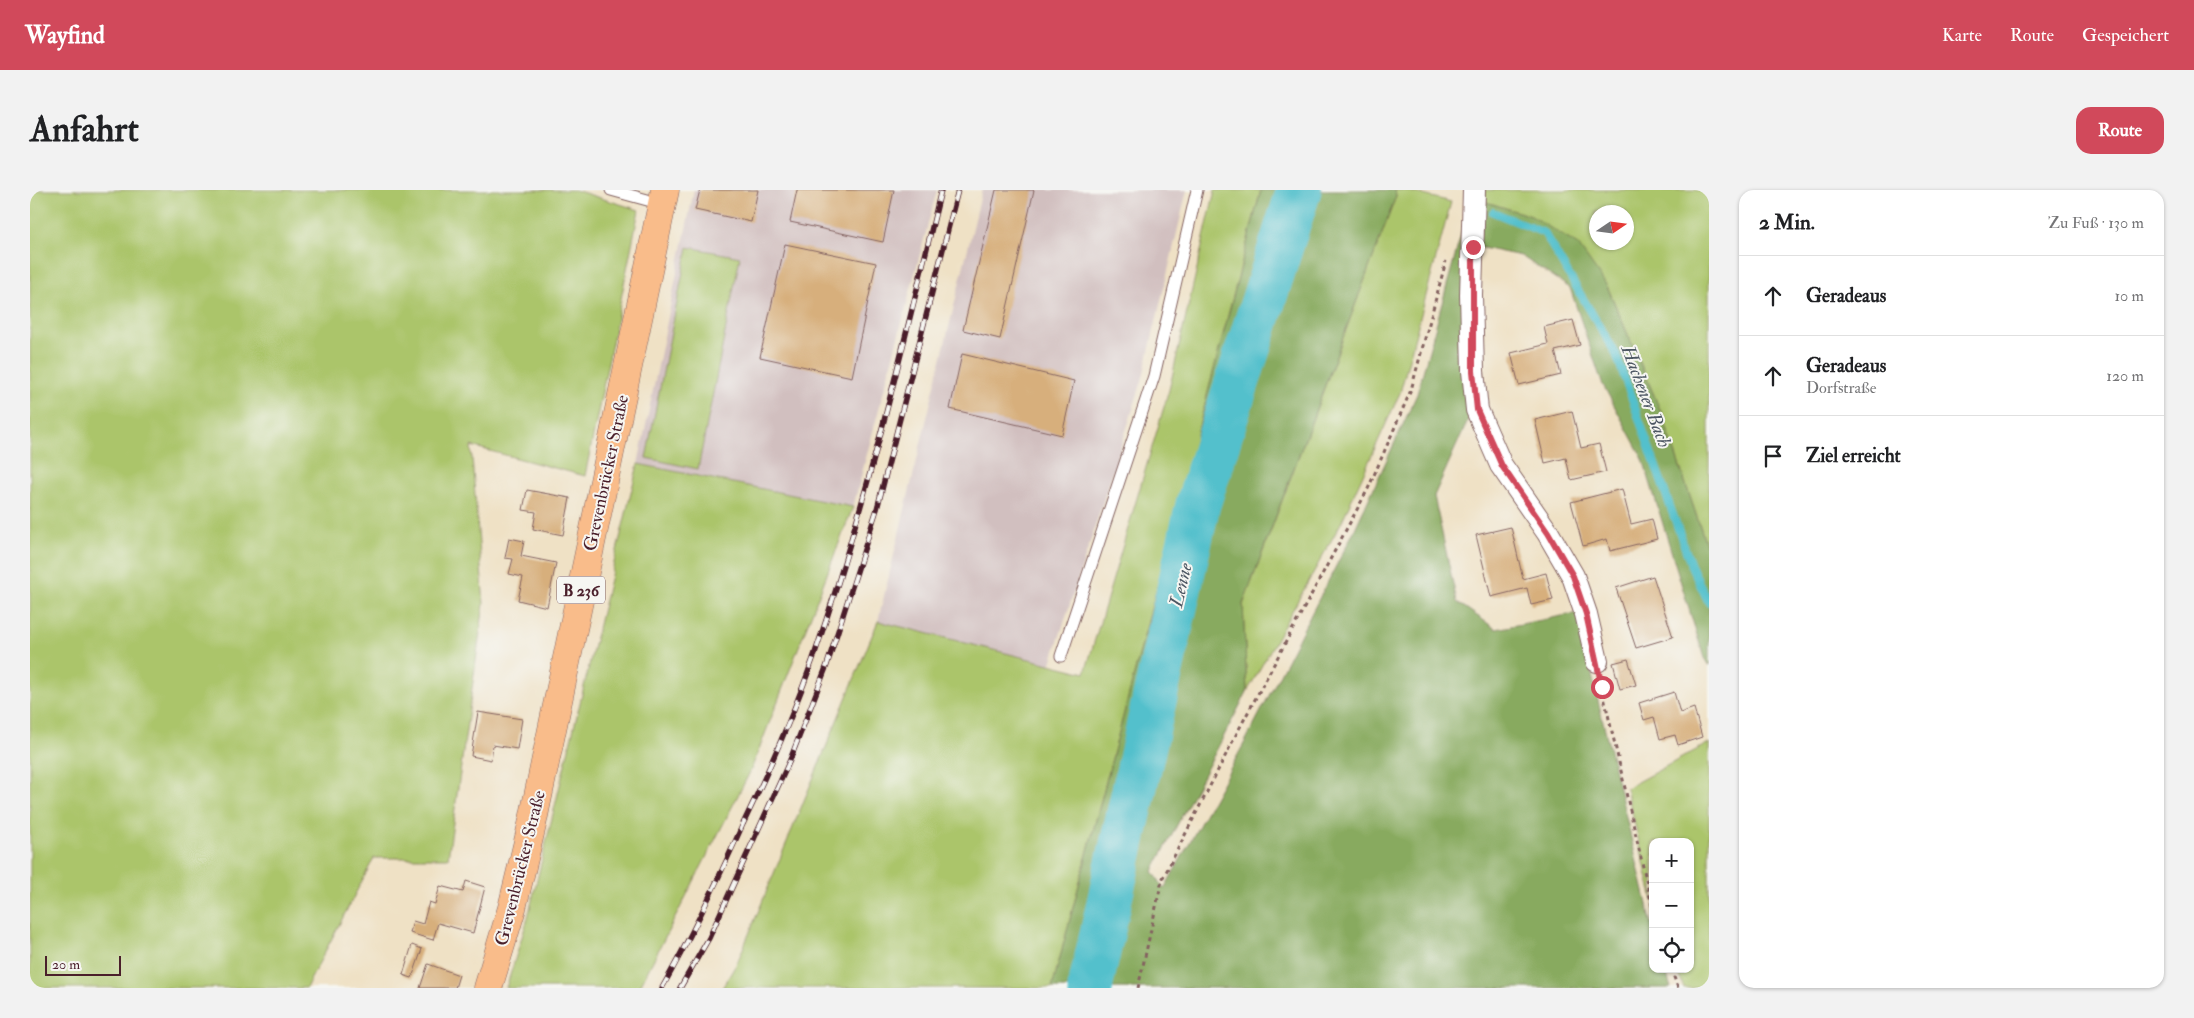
<!DOCTYPE html>
<html lang="de">
<head>
<meta charset="utf-8">
<style>
	:root { --surface:#fff; --page:#f2f2f2; --text:#202124; --muted:#757577; --line:#e0e0e0; --accent:#d1495b }
	body { margin:0; font-family:"IM FELL Double Pica",serif; background:var(--page); color:var(--text) }
	.controls { position:absolute; right:15px; bottom:15px; display:grid; overflow:hidden; border-radius:10px; box-shadow:0 1px 4px #0004 }
	.controls button { width:45px; height:45px; display:grid; place-items:center; padding:0; border:0; border-bottom:1px solid var(--line); background:var(--surface); color:var(--text); font:25px sans-serif }
	.compass { position:absolute; left:1559px; top:15px; width:45px; height:45px; border-radius:50%; background:var(--surface); box-shadow:0 1px 4px #0004; rotate:77deg }
	.scale { position:absolute; left:15px; bottom:12px; width:76px; box-sizing:border-box; padding-left:5px; border:2px solid #4a1f2b; border-top:0; font-size:14px; line-height:18px; white-space:nowrap; color:#4a1f2b; -webkit-text-stroke:4px #f6f6f2; paint-order:stroke }
	.stop { position:absolute; width:15px; height:15px; margin:-11px; border:4px solid #d1495b; border-radius:50%; background:#fff }
	.stop.end { background:#d1495b; border-color:#fff; box-shadow:0 1px 5px #0008 }
	.list { margin:0; padding:0; list-style:none }
	h2 { display:flex; justify-content:space-between; align-items:center; height:65px; margin:0; padding:0 20px; font-size:21px }
	h2 small { font-size:16px; font-weight:400; color:var(--muted) }
	.list li { display:grid; grid-template-columns:32px 1fr auto; gap:15px; align-items:center; box-sizing:border-box; height:80px; padding:0 20px; border-top:1px solid var(--line) }
	.list b { display:block; font-size:19px; white-space:nowrap }
	.list p { margin:0; font-size:16px; white-space:nowrap; color:var(--muted) }
	.list em { font-size:16px; font-style:normal; color:var(--muted) }
	.icon { flex:none; width:28px; height:28px; fill:none; stroke:currentColor; stroke-width:2; stroke-linecap:round; stroke-linejoin:round }
	.map { position:relative; flex:none; width:1679px; height:798px; overflow:hidden; border-radius:15px }
	header { display:flex; align-items:center; gap:30px; box-sizing:border-box; height:70px; padding:0 25px; background:var(--accent); color:#fff }
	header strong { font-size:24px }
	nav { display:flex; gap:28px; margin-inline-start:auto; font-size:18px }
	.intro { display:flex; align-items:center; justify-content:space-between; box-sizing:border-box; height:120px; padding:0 30px }
	h1 { margin:0; font-size:35px }
	.button { padding:12px 22px; border-radius:15px; background:var(--accent); color:#fff; font-size:18px; font-weight:700 }
	main { display:flex; gap:30px; padding:0 30px }
	aside { flex:1; background:var(--surface); border-radius:15px; box-shadow:0 1px 4px #0004 }
	.map>svg:first-child { display:block }
	.industrial { fill:#d1bfbf }
	.green { fill:#abc56b; stroke:#7a724b; fill-rule:evenodd }
	.forest { fill:#88aa5f; stroke:#696445 }
	.lines { fill:none; stroke-linecap:round; stroke-linejoin:round }
	.stream { stroke:#53c0cc; stroke-width:8 }
	.river { stroke:#53c0cc; stroke-width:45 }
	.building { fill:#d7af7c }
	.lane-casing { stroke:#846361; stroke-width:13 }
	.street-casing { stroke:#846361; stroke-width:24 }
	.primary-casing { stroke:#846361; stroke-width:29 }
	.path { stroke:#846361; stroke-width:3; stroke-dasharray:4 4; stroke-linecap:butt }
	.lane { stroke:#fff; stroke-width:11 }
	.street { stroke:#fff; stroke-width:22 }
	.primary { stroke:#f9bc8a; stroke-width:28 }
	.rail-casing { stroke:#4a1f2b; stroke-width:5.5 }
	.rail { stroke:#f6f6f2; stroke-width:4; stroke-dasharray:11; stroke-linecap:butt }
	.route { stroke:#d1495b; stroke-width:6 }
	.labels { text-anchor:middle; stroke-width:4; stroke-linejoin:round; paint-order:stroke }
	.shield { fill:#f6f6f2; stroke:#7e6067; stroke-width:1 }
	.shield-label { font-size:16px; font-weight:bold; fill:#4a1f2b }
	.street-label { font-size:18px; fill:#4a1f2b; stroke:#f6f6f2 }
	.water-label { font-size:19px; font-style:italic; fill:#4d5763; stroke:#f6f6f2 }
</style>
</head>
<body>
<header>
<strong>Wayfind</strong>
<nav><a>Karte</a><a>Route</a><a>Gespeichert</a></nav>
</header>
<div class="intro"><h1>Anfahrt</h1><a class="button">Route</a></div>
<main>
<div class="map">
<svg width="1679" height="798" viewBox="0 0 1679 798">
	<rect width="100%" height="100%" fill="#f6f6f2"/>
	<filter id="ink" filterUnits="userSpaceOnUse"><feTurbulence type="fractalNoise" baseFrequency=".02" numOctaves="2"/><feDisplacementMap in="SourceGraphic" scale="10" xChannelSelector="R" yChannelSelector="G"/><feConvolveMatrix kernelMatrix="1 2 1 2 8 2 1 2 1" color-interpolation-filters="sRGB"/></filter>
	<filter id="wash" filterUnits="userSpaceOnUse"><feTurbulence type="fractalNoise" baseFrequency=".0096" numOctaves="4" result="noise"/><feDisplacementMap in="SourceGraphic" scale="20" xChannelSelector="R" yChannelSelector="G"/><feGaussianBlur stdDeviation="1.12" result="paint"/><feColorMatrix in="noise" values="0 0 0 0 0 0 0 0 0 0 0 0 0 0 0 0 0 1.4 0 .05"/><feComposite in="paint" operator="in"/></filter>
	<g filter="url(#wash)">
		<rect width="100%" height="100%" fill="#efe1c5"/>
		<g class="industrial">
			<polygon points="664,0 907,0 823,317 608,274"/>
			<polygon points="952,0 1157,0 1112,191 1020,476 848,431"/>
		</g>
		<g class="green">
			<polygon points="0,0 545,0 609,20 555,286 441,256 454,414 418,668 344,668 276,798 0,798"/>
			<polygon points="1185,0 1231,0 1022,798 692,798 707,773 848,431 1055,483 1139,200"/>
			<polygon points="1365,0 1374,0 1421,12 1370,203 1311,333 1217,502 1213,415 1366,6"/>
			<path d="M1455,0h224v363l-47,-139 -55,-128 -76,-70 -45,-14zM1566,22h30v30h-30z"/>
			<polygon points="658,57 710,67 668,279 616,268"/>
			<polygon points="608,274 823,317 721,580 609,798 476,798 497,731"/>
			<polygon points="1679,553 1679,798 1654,798 1646,779 1660,779 1660,652 1623,652 1623,710 1596,598"/>
		</g>
		<g class="forest">
			<polygon points="1231,0 1365,0 1366,6 1213,414 1217,502 1123,681 1134,699 1216,550 1323,343 1387,204 1436,26 1441,223 1404,306 1427,412 1466,439 1547,423 1623,739 1623,779 1635,779 1641,798 1022,798"/>
			<polygon points="1456,12 1501,26 1548,55 1577,96 1632,224 1679,363 1679,476 1674,468 1613,269 1572,193 1540,98 1491,66 1448,57"/>
		</g>
		<g class="lines">
			<polyline class="stream" points="1463,22 1514,43 1586,164 1662,378 1679,413"/>
			<polyline class="river" points="1060,798 1168,314 1269,0"/>
		</g>
		<g id="blocks">
			<g class="building">
				<polygon points="670,0 728,0 721,32 665,20"/>
				<polygon points="767,0 864,0 853,52 760,32"/>
				<polygon points="966,0 1004,0 970,149 933,140"/>
				<polygon points="755,54 846,73 822,187 730,167"/>
				<polygon points="1543,130 1550,155 1525,161 1531,185 1489,195 1481,163 1518,154 1514,137"/>
				<polygon points="932,164 1044,191 1032,245 920,219"/>
				<polygon points="1542,221 1551,258 1569,254 1576,282 1541,290 1536,268 1515,273 1505,230"/>
				<polygon points="1592,299 1601,334 1622,329 1627,349 1580,361 1577,349 1553,356 1541,312"/>
				<polygon points="497,300 540,308 533,345 503,339 506,322 493,320"/>
				<polygon points="1481,337 1493,389 1516,383 1523,410 1501,415 1497,398 1461,407 1446,345"/>
				<polygon points="479,348 494,351 491,366 526,373 517,417 488,410 493,387 479,384 483,369 475,368"/>
				<polygon points="1623,386 1643,447 1606,458 1586,398"/>
				<polygon points="1598,469 1606,495 1590,499 1583,473"/>
				<polygon points="1644,502 1650,523 1664,518 1672,547 1648,555 1645,545 1630,549 1624,527 1614,530 1609,513"/>
				<polygon points="448,522 492,529 487,559 463,555 461,570 441,566"/>
				<polygon points="436,691 455,697 443,743 408,733 403,750 380,743 383,731 393,734 399,712 405,714 410,696 433,702"/>
				<polygon points="382,755 392,759 382,788 373,785"/>
				<polygon points="398,774 429,785 425,798 390,798"/>
			</g>
		</g>
	</g>
	<g filter="url(#ink)">
		<use href="#blocks" fill-opacity="0" stroke="#846361" stroke-width="1"/>
		<g class="lines">
			<g class="lane-casing">
				<g id="lane">
					<polyline points="581,0 632,14"/>
					<polyline points="1031,466 1124,186 1167,0"/>
				</g>
			</g>
			<g class="street-casing">
				<polyline id="street" points="1444,0 1441,105 1443,181 1447,220 1471,275 1518,343 1543,386 1556,424 1567,471"/>
			</g>
			<g class="primary-casing">
				<polyline id="primary" points="458,798 482,718 502,635 635,0"/>
			</g>
			<g class="path">
				<polyline points="1571,494 1623,720"/>
				<polyline points="1641,779 1648,798"/>
				<polyline points="1108,798 1132,690 1208,541 1338,299 1381,200 1416,71"/>
			</g>
			<use href="#lane" class="lane"/>
			<use href="#street" class="street"/>
			<use href="#primary" class="primary"/>
			<g class="rail-casing">
				<g id="rail">
					<path d="M632,798c30,-53 56,-108 81,-164 26,-54 50,-109 70,-165 53,-153 90,-312 128,-469"/>
					<polyline points="650,798 679,748 760,570 797,475 847,319 928,0"/>
				</g>
			</g>
			<use href="#rail" class="rail"/>
		</g>
	</g>
	<g class="lines" filter="url(#ink)">
		<polyline class="route" points="1443,57 1443,181 1447,220 1472,276 1518,343 1543,386 1556,424 1572,497"/>
	</g>
	<g class="labels">
		<rect class="shield" x="527" y="386.5" width="48" height="27" rx="4"/>
		<g class="shield-label">
			<text x="551" y="406">B 236</text>
		</g>
		<g class="street-label">
			<text transform="translate(576 283) rotate(-78)" y="6">Grevenbrücker Straße</text>
			<text transform="translate(490 678) rotate(-76)" y="6">Grevenbrücker Straße</text>
		</g>
		<g class="water-label">
			<text transform="translate(1617 206) rotate(69)" y="7">Hachener Bach</text>
			<text transform="translate(1150 395) rotate(-77)" y="7">Lenne</text>
		</g>
	</g>
</svg>
<div class="controls">
<button>+</button>
<button>−</button>
<button><svg class="icon" aria-label="locate" viewBox="0 0 24 24"><circle cx="12" cy="12" r="6"/><path d="M12 2v4M12 18v4M2 12h4M18 12h4"/></svg></button>
</div>
<svg class="compass" viewBox="-18 -18 36 36"><path d="M0-13l5 13h-10z" fill="#e53935"/><path d="M0 13l5-13h-10z" fill="#757577"/></svg>
<div class="scale">20 m</div>
<div class="stop" style="left:1572px;top:497px"></div>
<div class="stop end" style="left:1443px;top:57px"></div>
</div>
<aside>
<h2>2 Min.<small>Zu Fuß · 130 m</small></h2>
<ul class="list">
<li><svg class="icon" aria-label="ahead" viewBox="0 0 24 24"><path d="M12 20V5M6 11l6-6 6 6"/></svg><div><b>Geradeaus</b></div><em>10 m</em></li>
<li><svg class="icon" aria-label="ahead" viewBox="0 0 24 24"><path d="M12 20V5M6 11l6-6 6 6"/></svg><div><b>Geradeaus</b><p>Dorfstraße</p></div><em>120 m</em></li>
<li><svg class="icon" aria-label="arrive" viewBox="0 0 24 24"><path d="M6 21V4h12l-3 4 3 4H6"/></svg><div><b>Ziel erreicht</b></div></li>
</ul>
</aside>
</main>
</body>
</html>
